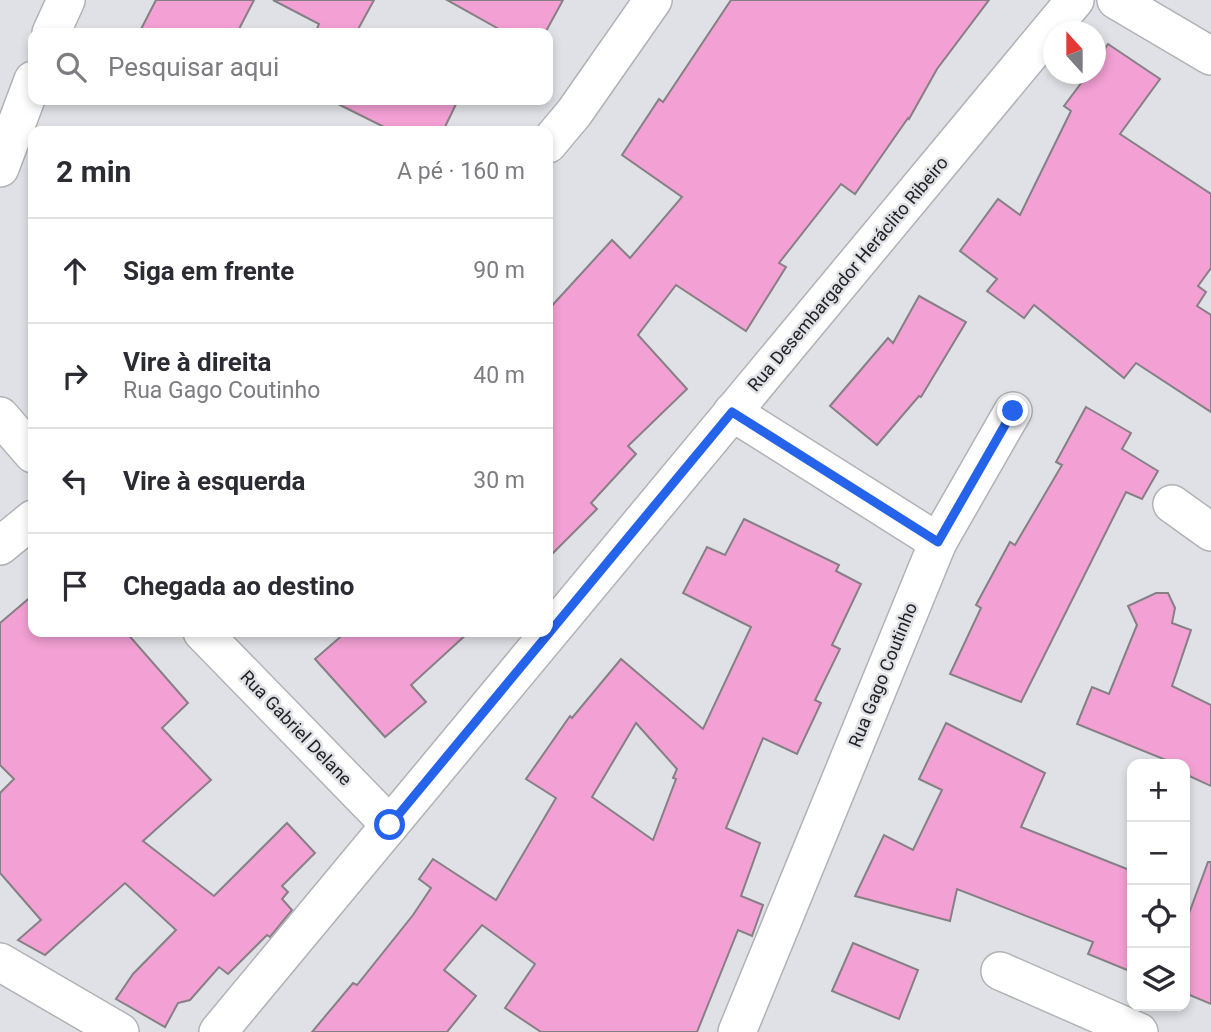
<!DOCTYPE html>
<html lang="pt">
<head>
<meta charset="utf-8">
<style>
	:root { --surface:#fff; --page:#f7f7f7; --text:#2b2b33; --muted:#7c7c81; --line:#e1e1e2 }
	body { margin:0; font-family:Roboto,sans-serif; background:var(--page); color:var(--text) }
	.controls { position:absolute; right:21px; bottom:21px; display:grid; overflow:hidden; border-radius:14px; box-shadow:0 4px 10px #0003 }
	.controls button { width:63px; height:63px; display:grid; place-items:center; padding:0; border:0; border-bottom:2px solid var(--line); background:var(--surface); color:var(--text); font:35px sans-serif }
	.compass { position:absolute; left:1043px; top:21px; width:63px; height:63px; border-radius:50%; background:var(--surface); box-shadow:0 4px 10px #0003; rotate:339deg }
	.stop { position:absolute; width:21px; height:21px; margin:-16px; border:5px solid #2563eb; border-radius:50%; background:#fff }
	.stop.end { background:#2563eb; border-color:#fff; box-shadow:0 2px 7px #0008 }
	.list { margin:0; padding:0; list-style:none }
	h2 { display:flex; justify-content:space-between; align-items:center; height:91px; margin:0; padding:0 28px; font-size:30px }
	h2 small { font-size:23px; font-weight:400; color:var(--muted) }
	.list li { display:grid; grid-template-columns:46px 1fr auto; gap:21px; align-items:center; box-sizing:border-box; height:105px; padding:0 28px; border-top:2px solid var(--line) }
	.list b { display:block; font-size:26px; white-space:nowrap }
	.list p { margin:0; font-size:23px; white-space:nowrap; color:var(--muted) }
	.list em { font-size:23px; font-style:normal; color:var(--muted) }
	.icon { flex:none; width:38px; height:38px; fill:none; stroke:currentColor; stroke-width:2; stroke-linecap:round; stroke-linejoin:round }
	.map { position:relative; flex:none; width:1211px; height:1032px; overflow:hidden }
	.search { position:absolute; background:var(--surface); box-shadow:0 4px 10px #0003; left:28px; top:28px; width:525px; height:77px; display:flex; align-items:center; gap:18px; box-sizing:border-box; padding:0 24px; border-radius:14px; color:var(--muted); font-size:26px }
	.panel { position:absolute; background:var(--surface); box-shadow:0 4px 10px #0003; left:28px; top:126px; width:525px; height:511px; border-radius:14px }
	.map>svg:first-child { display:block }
	.building { fill:#f3a0d4; stroke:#858083; stroke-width:2; fill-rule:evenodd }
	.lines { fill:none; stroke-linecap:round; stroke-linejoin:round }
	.minor-casing { stroke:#b1b2b7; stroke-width:40 }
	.minor { stroke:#fff; stroke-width:37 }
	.route { stroke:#2563eb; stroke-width:9 }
	.labels { text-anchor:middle; stroke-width:5; stroke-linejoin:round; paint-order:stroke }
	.street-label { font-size:18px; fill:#222324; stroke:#e0e1e6 }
</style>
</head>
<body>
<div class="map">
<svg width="1211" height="1032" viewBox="0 0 1211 1032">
	<rect width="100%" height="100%" fill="#e0e1e6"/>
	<g class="building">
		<polygon points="156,0 254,0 237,33 139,33"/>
		<polygon points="273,0 374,0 356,33 315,33 319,24"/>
		<polygon points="447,0 563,0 545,33 506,33"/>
		<polygon points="731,0 989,0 937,69 909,119 908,118 855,194 841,184 779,263 786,267 746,331 676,285 638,335 687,389 628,446 636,454 591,503 597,509 548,558 548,310 612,240 630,258 682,197 622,155 659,99 663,102"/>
		<polygon points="1108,44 1160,79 1120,134 1211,194 1211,268 1198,286 1206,292 1197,306 1211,315 1211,412 1136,363 1124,378 1034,305 1024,318 987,291 997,279 960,251 998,199 1020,215 1071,111 1064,106 1088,74 1096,74 1096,62"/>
		<polygon points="330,100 458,100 443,131 392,131"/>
		<polygon points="919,296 966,322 921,397 919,396 877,445 830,406 888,338 893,343"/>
		<polygon points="1086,407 1131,433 1122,449 1158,471 1142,499 1126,492 1021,702 950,674 981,608 976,605 1010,542 1015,545 1062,465 1056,462"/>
		<path d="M744,519l95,46 -3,6 25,13 -29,61 8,4 -25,51 6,3 -24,51 -34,-16 -37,90 34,15 -19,53 22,9 -11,31 -14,-6 -41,102h-156l-36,-24 30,-44 -53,-39 -38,45 32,26 -29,36h-135l41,-49 4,2 56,-70 18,-27 -12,-9 14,-20 63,41 60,-102 -30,-19 44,-63 2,2 49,-59 82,70 48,-102 -68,-34 24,-46 18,8zM636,723l41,46 -4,9 3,1 -23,61 -61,-43z"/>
		<polygon points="1156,593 1168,593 1175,608 1172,623 1191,630 1172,686 1211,705 1211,786 1185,774 1185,764 1164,764 1166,760 1077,724 1092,687 1109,694 1137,625 1128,606"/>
		<polygon points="33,595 33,632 126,632 188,703 162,728 211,780 143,841 214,896 287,823 315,853 282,886 288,892 282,899 292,910 270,937 267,935 228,974 219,967 190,1000 178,1003 165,1027 116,999 133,974 176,930 125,883 45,955 18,940 41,920 0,873 0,793 14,779 0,765 0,623"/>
		<polygon points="346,632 469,632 411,685 426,702 385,737 315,659"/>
		<polygon points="946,723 1045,773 1021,827 1132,871 1132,972 1088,954 1093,942 957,889 950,921 855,896 884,835 913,850 942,790 919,779"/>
		<polygon points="1208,862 1211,862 1211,1004 1185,993 1185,915 1188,916"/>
		<polygon points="853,943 918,970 899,1019 832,991"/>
	</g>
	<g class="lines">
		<g class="minor-casing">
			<g id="minor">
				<polyline points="1116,0 1211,56"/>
				<polyline points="51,33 66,0"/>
				<polyline points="548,144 574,113 653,0"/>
				<polyline points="0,168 33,80"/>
				<polyline points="732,412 938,542 737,1032"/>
				<polyline points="0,416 33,454"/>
				<polyline points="1172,504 1211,532"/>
				<polyline points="938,542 1013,411"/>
				<polyline points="0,546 33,519"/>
				<polyline points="202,632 390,825"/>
				<polyline points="0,962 120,1032"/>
				<polyline points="1000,971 1139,1032"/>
				<polyline points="218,1032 1075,0"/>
			</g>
		</g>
		<use href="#minor" class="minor"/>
	</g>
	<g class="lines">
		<polyline class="route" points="390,825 732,412 938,542 1013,411"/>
	</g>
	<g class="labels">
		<g class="street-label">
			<text transform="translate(848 274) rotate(-50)" y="6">Rua Desembargador Heráclito Ribeiro</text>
			<text transform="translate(883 675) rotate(-68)" y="6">Rua Gago Coutinho</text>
			<text transform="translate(296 728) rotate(46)" y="6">Rua Gabriel Delane</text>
		</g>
	</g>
</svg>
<div class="controls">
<button>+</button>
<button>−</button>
<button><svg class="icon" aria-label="locate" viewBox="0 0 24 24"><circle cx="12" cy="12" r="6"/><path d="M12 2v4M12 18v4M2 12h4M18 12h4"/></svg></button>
<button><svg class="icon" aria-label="layers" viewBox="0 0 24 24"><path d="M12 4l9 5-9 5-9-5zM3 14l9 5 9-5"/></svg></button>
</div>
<svg class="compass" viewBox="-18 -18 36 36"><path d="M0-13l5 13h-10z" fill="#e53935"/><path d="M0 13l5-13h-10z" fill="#7c7c81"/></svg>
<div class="stop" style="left:390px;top:825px"></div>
<div class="stop end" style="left:1013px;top:411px"></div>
<div class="search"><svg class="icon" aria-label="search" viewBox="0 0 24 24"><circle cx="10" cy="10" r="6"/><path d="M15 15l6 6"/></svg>Pesquisar aqui</div>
<section class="panel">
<h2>2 min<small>A pé · 160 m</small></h2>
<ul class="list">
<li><svg class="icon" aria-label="ahead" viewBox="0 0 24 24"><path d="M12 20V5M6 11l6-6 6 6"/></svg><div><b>Siga em frente</b></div><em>90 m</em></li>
<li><svg class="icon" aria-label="right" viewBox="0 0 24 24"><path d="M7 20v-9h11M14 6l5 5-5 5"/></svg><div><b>Vire à direita</b><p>Rua Gago Coutinho</p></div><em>40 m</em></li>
<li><svg class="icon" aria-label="left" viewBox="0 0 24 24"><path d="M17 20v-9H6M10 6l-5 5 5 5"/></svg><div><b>Vire à esquerda</b></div><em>30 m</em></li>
<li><svg class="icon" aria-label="arrive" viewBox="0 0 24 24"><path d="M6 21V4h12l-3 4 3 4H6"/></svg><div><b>Chegada ao destino</b></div></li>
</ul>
</section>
</div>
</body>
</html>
